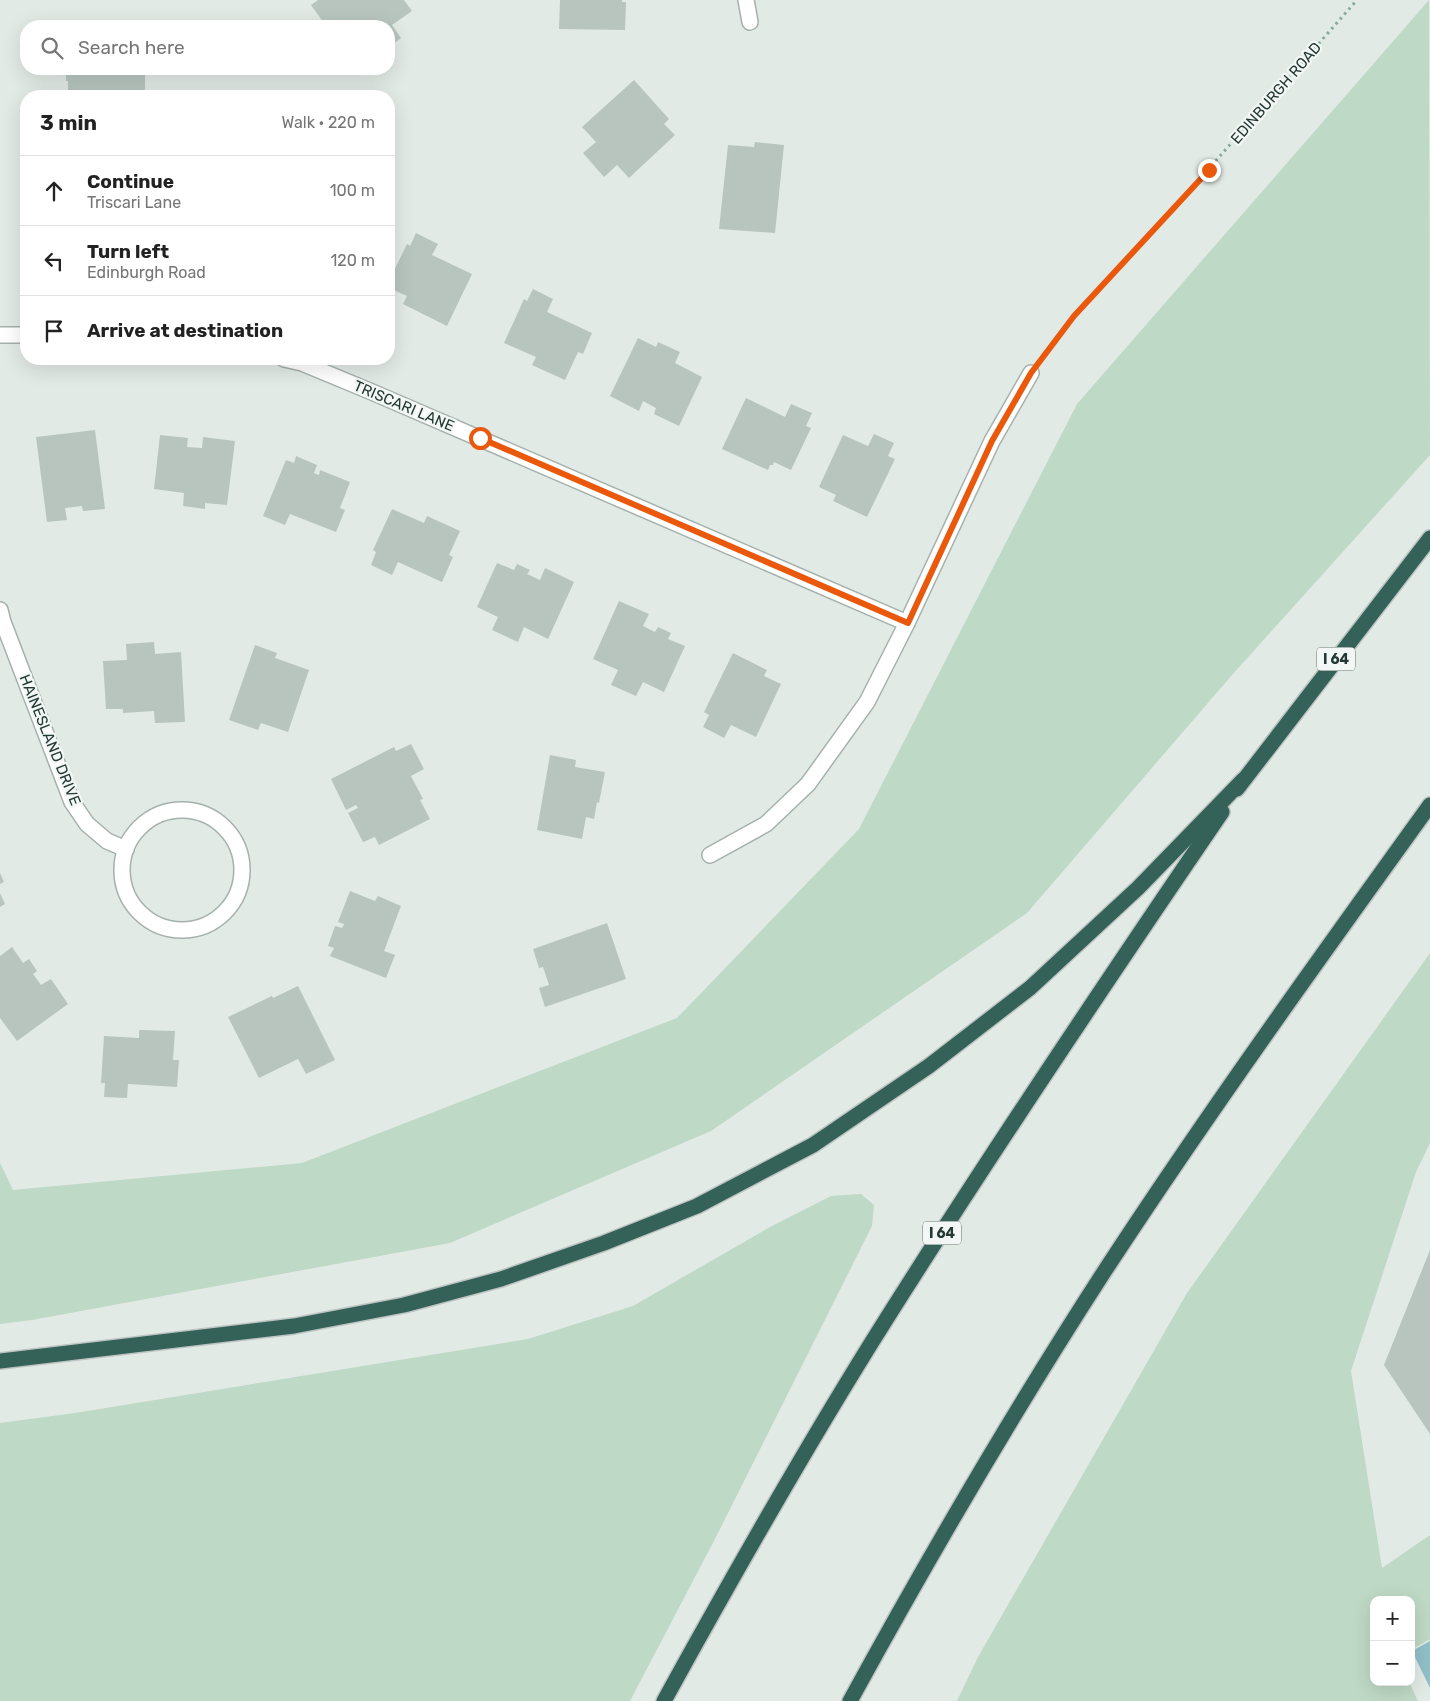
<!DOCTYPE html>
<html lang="en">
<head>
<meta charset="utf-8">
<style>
	:root { --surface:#fff; --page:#f2f2f2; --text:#222; --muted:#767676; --line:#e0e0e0 }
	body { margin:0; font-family:Rubik,sans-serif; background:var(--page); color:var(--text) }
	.controls { position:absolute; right:15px; bottom:15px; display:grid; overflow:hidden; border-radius:10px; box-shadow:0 5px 20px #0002 }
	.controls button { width:45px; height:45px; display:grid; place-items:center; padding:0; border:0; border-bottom:1px solid var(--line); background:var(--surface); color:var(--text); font:25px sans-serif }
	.stop { position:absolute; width:15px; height:15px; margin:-11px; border:4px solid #ea580c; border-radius:50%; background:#fff }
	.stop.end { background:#ea580c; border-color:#fff; box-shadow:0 1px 5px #0008 }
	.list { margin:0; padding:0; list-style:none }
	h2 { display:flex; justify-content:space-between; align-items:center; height:65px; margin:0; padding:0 20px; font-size:21px }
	h2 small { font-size:16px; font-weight:400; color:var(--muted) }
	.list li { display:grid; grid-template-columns:32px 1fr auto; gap:15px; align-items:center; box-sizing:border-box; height:70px; padding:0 20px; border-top:1px solid var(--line) }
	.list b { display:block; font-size:19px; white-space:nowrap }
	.list p { margin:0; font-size:16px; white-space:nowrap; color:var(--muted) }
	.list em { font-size:16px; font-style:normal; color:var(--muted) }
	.icon { flex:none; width:28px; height:28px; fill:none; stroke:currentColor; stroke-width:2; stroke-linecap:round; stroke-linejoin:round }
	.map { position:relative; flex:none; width:1430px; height:1701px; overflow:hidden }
	.search { position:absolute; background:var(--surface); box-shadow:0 5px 20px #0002; left:20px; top:20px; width:375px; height:55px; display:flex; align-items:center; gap:12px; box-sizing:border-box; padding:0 18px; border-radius:20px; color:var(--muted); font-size:19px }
	.panel { position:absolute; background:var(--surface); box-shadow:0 5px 20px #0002; left:20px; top:90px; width:375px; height:275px; border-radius:20px }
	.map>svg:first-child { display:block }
	.green { fill:#bed9c5 }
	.water { fill:#91c0c8 }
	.building { fill:#b8c5bf }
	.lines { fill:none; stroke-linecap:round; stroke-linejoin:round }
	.street-casing { stroke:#a5b1ad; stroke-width:18 }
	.highway-casing { stroke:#bdc4c2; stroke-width:18 }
	.path { stroke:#86aa9e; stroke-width:3; stroke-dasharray:2.5 4; stroke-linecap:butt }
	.street { stroke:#fff; stroke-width:15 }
	.highway { stroke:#346158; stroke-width:15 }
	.route { stroke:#ea580c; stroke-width:6 }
	.labels { text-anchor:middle; stroke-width:4.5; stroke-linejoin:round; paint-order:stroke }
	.shield { fill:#f2f7f5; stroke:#62726d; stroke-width:1 }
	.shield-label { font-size:14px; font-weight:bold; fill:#243933 }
	.street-label { font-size:15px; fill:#243933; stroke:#f2f7f5 }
</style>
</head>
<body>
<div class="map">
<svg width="1430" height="1701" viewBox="0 0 1430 1701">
	<rect width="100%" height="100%" fill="#e2eae6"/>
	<g class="green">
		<polygon points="1429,0 1430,455 1232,675 1027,913 711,1131 450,1243 32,1320 0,1324 0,1163 13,1190 302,1163 677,1018 859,829 1077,404"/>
		<polygon points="1430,953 1430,1143 1416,1172 1351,1371 1382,1568 1430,1535 1430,1639 1411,1650 1411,1600 1374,1600 1374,1682 1409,1682 1418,1701 957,1701 978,1657 1187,1293"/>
		<polygon points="861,1194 874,1205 872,1226 716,1537 630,1701 0,1701 0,1423 75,1413 528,1339 633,1306 770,1227 831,1196"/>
	</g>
	<polygon class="water" points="1430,1641 1430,1688 1412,1651"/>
	<g class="building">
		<polygon points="318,0 404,0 412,11 392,25 401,38 389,47 389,26 326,26 311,5"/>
		<polygon points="560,0 622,0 622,2 626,2 625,30 559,29"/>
		<polygon points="66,69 131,69 132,72 145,71 145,93 131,93 131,96 68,96 68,81 66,81"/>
		<polygon points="634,80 669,119 664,124 675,135 629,178 617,165 604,177 583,153 596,142 582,127"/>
		<polygon points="755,142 784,145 775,233 719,229 728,145 754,147"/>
		<polygon points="416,233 438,244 432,255 472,274 447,326 403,304 407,296 389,288 389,281 407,244 410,246"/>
		<polygon points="533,289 553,299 547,312 592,333 583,354 578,352 565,380 532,365 536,357 504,343 524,299 527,301"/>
		<polygon points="638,338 656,347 658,342 680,352 675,363 702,377 679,426 654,414 656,408 643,401 639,411 610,396"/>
		<polygon points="746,398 785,417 791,404 812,413 806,426 811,428 791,470 774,462 773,465 770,465 768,470 722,449"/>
		<polygon points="95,430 105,509 83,511 82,506 65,508 67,520 47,522 36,437"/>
		<polygon points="874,434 894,443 888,456 895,459 867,517 833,501 836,495 819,487 843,435 868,446"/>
		<polygon points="160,435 188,438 187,447 202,448 203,437 235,441 227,505 205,503 205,509 183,506 184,493 154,489"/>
		<polygon points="296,456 317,465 314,473 319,475 320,470 350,482 340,508 345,510 336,532 290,514 285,525 263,516 286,460 294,463"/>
		<polygon points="392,509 424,523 427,516 460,531 449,555 453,557 442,582 398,562 392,575 371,565 376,552 373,550"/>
		<polygon points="497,563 514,570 517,564 530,570 527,574 540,580 545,568 574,582 548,639 524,627 518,642 492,630 498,617 477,607"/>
		<polygon points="619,601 649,614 643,626 655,632 658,627 671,633 668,639 685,646 664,692 643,682 636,696 611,685 618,670 593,659"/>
		<polygon points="154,642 155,654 181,652 185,722 155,723 154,711 123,713 123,709 106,709 103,661 127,660 126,644"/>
		<polygon points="255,645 277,653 275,658 309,670 288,732 261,723 258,730 229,720"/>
		<polygon points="733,653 767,670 764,676 781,684 756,737 731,725 724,738 703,727 709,715 704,712"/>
		<polygon points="411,744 424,769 411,776 423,799 420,800 430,819 379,845 375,837 363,842 348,813 358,808 356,805 346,810 331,779 394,747 396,751"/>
		<polygon points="550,755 576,760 575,767 605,772 599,803 597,802 594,819 586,817 582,839 537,830"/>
		<polygon points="0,873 4,882 0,884"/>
		<polygon points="350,891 375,901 378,896 401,906 384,951 395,955 386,978 330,956 334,948 328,946 335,926 342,928 344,924 338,922"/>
		<polygon points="0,893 5,904 0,907"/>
		<polygon points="607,923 626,979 545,1007 539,988 549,985 543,967 539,968 533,949"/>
		<polygon points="12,947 23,963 29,959 37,971 33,974 41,985 51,979 68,1004 17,1041 0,1018 0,956"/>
		<polygon points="298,986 335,1060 306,1074 298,1059 259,1078 228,1017 272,996 273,998"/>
		<polygon points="139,1030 175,1031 173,1060 179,1060 177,1087 128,1084 127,1098 104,1097 105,1083 101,1083 104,1036 139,1038"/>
		<polygon points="1430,1250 1430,1434 1384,1365"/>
	</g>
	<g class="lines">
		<g class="street-casing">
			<g id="street">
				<polyline points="746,0 750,22"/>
				<polyline points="0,335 26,335"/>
				<polyline points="284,359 302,363 372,392 907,623"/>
				<polyline points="0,610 3,622 72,802 87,824 107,841 126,849"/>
				<circle cx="182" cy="870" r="60"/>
				<polyline points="710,855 766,824 808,784 867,702 907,623 992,441 1031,373"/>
			</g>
		</g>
		<g class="highway-casing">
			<g id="highway">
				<polyline points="1237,789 1430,538"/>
				<polyline points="0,1361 294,1326 404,1305 501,1279 604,1243 697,1206 813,1145 929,1066 1030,988 1138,888 1243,780"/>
				<path d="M664,1701c71,-129 144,-258 223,-383 108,-171 221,-339 335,-506"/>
				<path d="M850,1701c80,-146 164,-290 254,-429 104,-159 215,-313 326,-467"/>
			</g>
		</g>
		<polyline class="path" points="1044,356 1074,316 1184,197 1357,0"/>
		<use href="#street" class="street"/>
		<use href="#highway" class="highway"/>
	</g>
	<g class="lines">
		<polyline class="route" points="480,438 908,623 992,441 1031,373 1074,316 1209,170"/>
	</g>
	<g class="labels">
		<g class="shield">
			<rect x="1317" y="647.5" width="38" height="23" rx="4"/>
			<rect x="923" y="1221.5" width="38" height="23" rx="4"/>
		</g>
		<g class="shield-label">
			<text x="1336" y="664">I 64</text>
			<text x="942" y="1238">I 64</text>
		</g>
		<g class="street-label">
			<text transform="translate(1276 93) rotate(-49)" y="5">EDINBURGH ROAD</text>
			<text transform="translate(404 406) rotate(23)" y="5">TRISCARI LANE</text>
			<text transform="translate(50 740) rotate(68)" y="5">HAINESLAND DRIVE</text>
		</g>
	</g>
</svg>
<div class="controls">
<button>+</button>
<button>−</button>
</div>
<div class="stop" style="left:480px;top:438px"></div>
<div class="stop end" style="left:1209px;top:170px"></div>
<div class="search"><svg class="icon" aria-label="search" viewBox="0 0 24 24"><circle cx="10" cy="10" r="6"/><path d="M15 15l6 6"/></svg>Search here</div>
<section class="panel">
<h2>3 min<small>Walk · 220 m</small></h2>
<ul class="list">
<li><svg class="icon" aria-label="ahead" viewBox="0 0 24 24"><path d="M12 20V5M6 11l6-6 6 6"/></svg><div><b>Continue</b><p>Triscari Lane</p></div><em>100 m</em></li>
<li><svg class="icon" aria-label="left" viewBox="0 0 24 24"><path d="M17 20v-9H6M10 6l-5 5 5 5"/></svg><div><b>Turn left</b><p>Edinburgh Road</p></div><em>120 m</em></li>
<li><svg class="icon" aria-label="arrive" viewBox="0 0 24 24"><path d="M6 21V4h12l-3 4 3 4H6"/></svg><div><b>Arrive at destination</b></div></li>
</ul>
</section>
</div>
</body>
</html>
